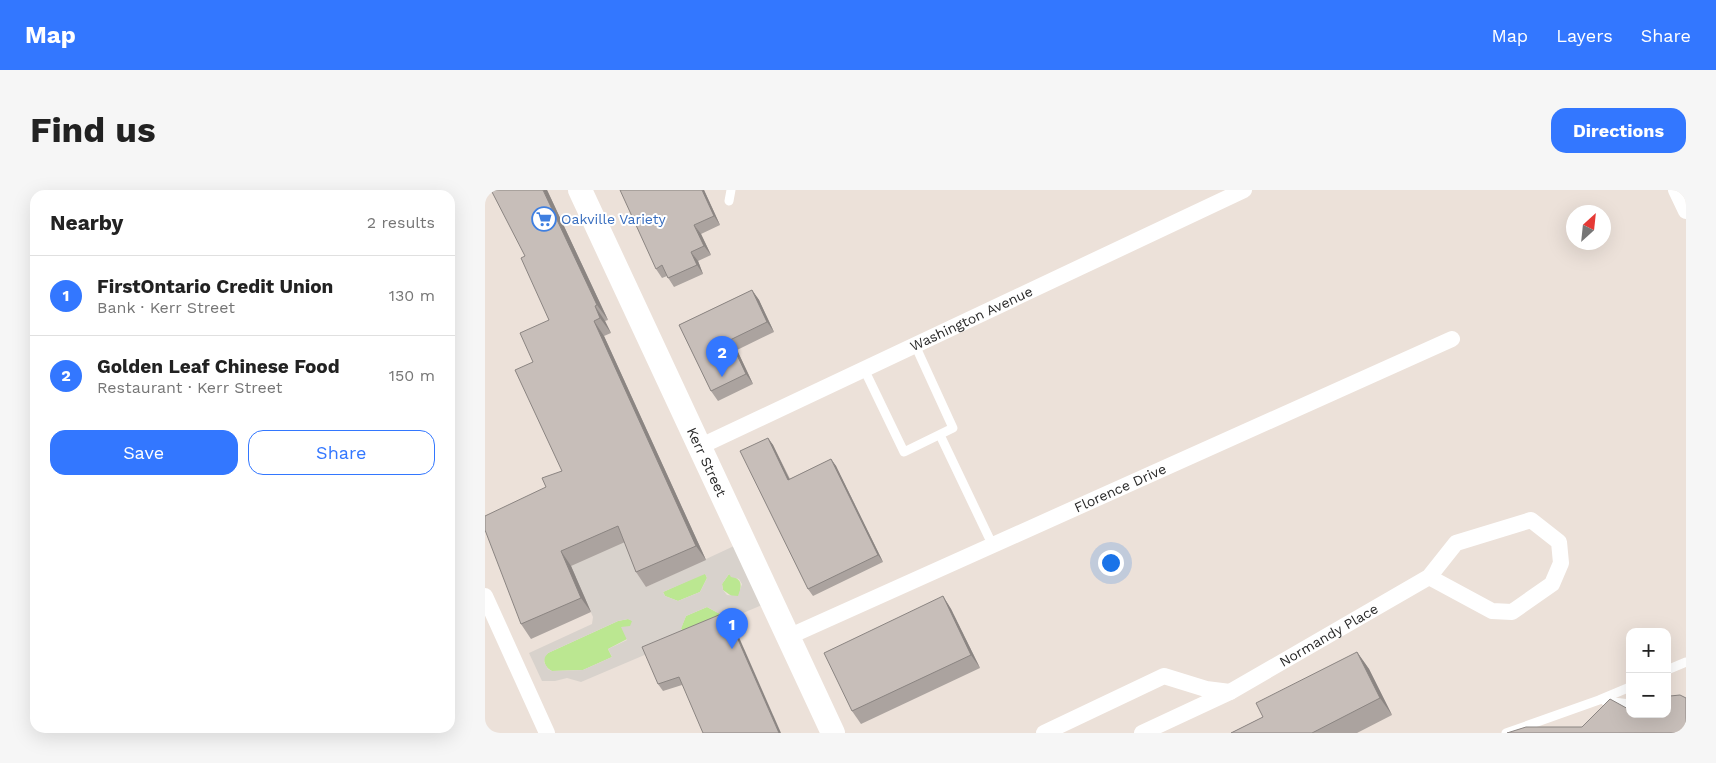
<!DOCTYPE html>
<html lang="en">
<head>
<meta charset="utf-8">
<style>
	:root { --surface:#fff; --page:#f6f6f6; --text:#222; --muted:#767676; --line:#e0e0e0; --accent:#37f }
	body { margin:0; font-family:"Work Sans",sans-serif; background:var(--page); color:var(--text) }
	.controls { position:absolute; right:15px; bottom:15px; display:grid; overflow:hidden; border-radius:10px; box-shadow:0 5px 20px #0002 }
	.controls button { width:45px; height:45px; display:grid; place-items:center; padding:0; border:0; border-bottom:1px solid var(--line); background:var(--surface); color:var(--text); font:25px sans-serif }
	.compass { position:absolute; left:1081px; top:15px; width:45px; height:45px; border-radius:50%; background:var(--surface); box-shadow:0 5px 20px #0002; rotate:27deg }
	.you { position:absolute; left:625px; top:372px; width:18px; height:18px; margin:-12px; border:4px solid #fff; border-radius:50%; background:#1a73e8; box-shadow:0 0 0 8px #1a73e833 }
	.badge { display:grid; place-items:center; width:32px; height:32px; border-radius:50%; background:var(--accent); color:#fff; font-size:16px; font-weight:700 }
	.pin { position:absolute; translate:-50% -41px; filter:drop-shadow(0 1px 2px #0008) }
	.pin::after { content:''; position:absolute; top:26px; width:18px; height:15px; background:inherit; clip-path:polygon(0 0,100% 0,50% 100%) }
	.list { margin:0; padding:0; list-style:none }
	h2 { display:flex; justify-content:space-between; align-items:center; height:65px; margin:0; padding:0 20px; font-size:21px }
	h2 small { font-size:16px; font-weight:400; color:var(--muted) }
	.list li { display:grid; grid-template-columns:32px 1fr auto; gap:15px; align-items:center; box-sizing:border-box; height:80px; padding:0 20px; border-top:1px solid var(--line) }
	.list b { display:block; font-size:19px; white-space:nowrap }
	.list p { margin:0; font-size:16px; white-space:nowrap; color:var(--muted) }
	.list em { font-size:16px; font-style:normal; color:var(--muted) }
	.actions { display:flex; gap:10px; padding:15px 20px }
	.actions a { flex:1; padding:11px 0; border:1px solid var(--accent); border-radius:15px; text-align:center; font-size:18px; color:var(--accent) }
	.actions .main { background:var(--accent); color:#fff }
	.map { position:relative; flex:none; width:1201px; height:543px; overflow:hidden; border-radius:15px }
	header { display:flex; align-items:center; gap:30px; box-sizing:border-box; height:70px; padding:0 25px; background:var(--accent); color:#fff }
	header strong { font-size:24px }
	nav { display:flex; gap:28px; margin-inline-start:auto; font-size:18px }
	.intro { display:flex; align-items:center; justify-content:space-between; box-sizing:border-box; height:120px; padding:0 30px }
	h1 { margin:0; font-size:35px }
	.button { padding:12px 22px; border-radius:15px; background:var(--accent); color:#fff; font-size:18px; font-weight:700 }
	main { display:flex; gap:30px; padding:0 30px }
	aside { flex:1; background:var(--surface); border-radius:15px; box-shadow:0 5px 20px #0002 }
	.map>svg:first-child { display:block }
	.green { fill:#bbe791 }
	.plaza { fill:#d8d2cc; fill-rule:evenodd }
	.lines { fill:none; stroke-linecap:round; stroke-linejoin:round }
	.service { stroke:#fff; stroke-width:9 }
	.minor { stroke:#fff; stroke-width:16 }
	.secondary { stroke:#fff; stroke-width:24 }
	.wall { fill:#aba39f }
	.shaded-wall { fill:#8b8582 }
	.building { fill:#c7beb9; stroke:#8b8582 }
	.labels { text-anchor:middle; stroke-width:4; stroke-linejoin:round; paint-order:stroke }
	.shop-label { font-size:14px; fill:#366cbe; stroke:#fff; text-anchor:start }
	.street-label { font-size:14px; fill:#292929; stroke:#fff }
</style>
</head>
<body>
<header>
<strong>Map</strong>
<nav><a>Map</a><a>Layers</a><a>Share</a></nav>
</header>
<div class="intro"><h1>Find us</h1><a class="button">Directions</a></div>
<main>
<aside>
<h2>Nearby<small>2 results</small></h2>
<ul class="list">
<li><span class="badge">1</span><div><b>FirstOntario Credit Union</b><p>Bank · Kerr Street</p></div><em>130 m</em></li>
<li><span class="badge">2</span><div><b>Golden Leaf Chinese Food</b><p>Restaurant · Kerr Street</p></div><em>150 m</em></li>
</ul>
<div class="actions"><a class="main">Save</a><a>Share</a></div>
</aside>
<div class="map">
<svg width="1201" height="543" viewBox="0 0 1201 543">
	<rect width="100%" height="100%" fill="#ece1d9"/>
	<g class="green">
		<polygon points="220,383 222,388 215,402 193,411 180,406 178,402"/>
		<path d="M244,384c13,6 13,9 10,22l-6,1 -10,-7 -1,-6z"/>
		<polygon points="222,417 235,424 236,427 198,444 196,438 201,426"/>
		<path d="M143,429l5,2 -6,18 -19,10 4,8 -29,13 -31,1c-6,-3 -8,-7 -8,-14l4,-4 70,-32z"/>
	</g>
	<path class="plaza" d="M148,338l13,59 88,-41 28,59 -181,77 -14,-4 -12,3h-13l-13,-28 63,-29 1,-7 -11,-25 -23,-19zM220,384l2,4 -7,14 -22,9 -13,-5 -2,-4zM244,384l2,3 8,2 3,5 -4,12 -11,-1 -4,-5 -1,-6zM222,417l13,7 1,3 -38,16 -2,-4 5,-13zM143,429l4,2 -2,5 -9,1 6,13 -19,9 4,8 -29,13 -31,1 -4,-2 -4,-7 1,-5 3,-4 70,-32z"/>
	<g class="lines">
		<g class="service">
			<polyline points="244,11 246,0"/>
			<polyline points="379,179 419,262 468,238 430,155"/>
			<polyline points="455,245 508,356"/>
			<polyline points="1182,480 1201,472"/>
			<polyline points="1120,511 1145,514"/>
			<polyline points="1021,543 1114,510 1145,497"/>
		</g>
		<g class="minor">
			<polyline points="1191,0 1201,21"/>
			<path id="s1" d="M214,257l545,-257"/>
			<polyline points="0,406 62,543"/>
			<path id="s2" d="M303,447l664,-298"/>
			<polyline points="559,543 679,486 721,499 745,502"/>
			<path id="s3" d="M657,543l88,-41 199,-115 27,-34 75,-23 28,22 2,21 -9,21 -40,28 -20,-1 -63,-34"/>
		</g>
		<path class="secondary" id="s4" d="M95,0l253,543"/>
	</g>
	<g class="wall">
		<polygon points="62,0 123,130 120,131 126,143 119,146 221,370 161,397 151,382 140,352 86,376 106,422 46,449 36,434 61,297 77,281 48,172 64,130 40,66"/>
		<polygon points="219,0 235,35 216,44 226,65 213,71 218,84 189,97 182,86 177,88 171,79"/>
		<polygon points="267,100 274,110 289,142 252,160 268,194 233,211 226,201 194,135"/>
		<polygon points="283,248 288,255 305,289 346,269 351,276 398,372 328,406 323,399"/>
		<polygon points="458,406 466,419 495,478 376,534 367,521"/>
		<polygon points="241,422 246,429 197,495 178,501 173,494"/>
		<polygon points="872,462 884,479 907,525 872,543 746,543 778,527"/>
	</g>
	<g class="shaded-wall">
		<polygon points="58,0 62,0 123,130 112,115"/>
		<polygon points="217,0 219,0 235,35 229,26"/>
		<polygon points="209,35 216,44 226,65 219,56"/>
		<polygon points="206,62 213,71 218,84 212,75"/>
		<polygon points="267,100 274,110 289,142 282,132"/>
		<polygon points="110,116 120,131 126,143 115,128"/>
		<polygon points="109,131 119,146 221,370 211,356"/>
		<polygon points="245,150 252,160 268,194 261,184"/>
		<polygon points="283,248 288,255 308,297 303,290"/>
		<polygon points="346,269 351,276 398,372 393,365"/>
		<polygon points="76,361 86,376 106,422 96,408"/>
		<polygon points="458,406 466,419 495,478 486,465"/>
		<polygon points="241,422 246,429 296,543 294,543"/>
		<polygon points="872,462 884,479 907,525 895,508"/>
	</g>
	<g class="building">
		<polygon points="6,0 58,0 112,115 110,116 115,128 109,131 211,356 151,382 133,336 76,361 96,408 36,434 0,340 0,326 61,297 57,288 77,281 30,180 48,172 35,143 64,130 36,68 40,66"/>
		<polygon points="135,0 217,0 229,26 209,35 219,56 206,62 212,75 183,88 177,75 171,79"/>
		<polygon points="267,100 282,132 245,150 261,184 226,201 194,135"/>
		<polygon points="283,248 303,290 346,269 393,365 323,399 255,261"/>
		<polygon points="458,406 486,465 367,521 339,463"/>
		<polygon points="241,422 294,543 218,543 194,487 173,494 157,457"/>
		<polygon points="872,462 895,508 827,543 746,543 778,527 771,513"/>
		<polygon points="1195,505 1201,508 1201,543 1022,543 1041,537 1097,537 1125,509 1145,520 1145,524 1154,524 1158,527 1161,524 1182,524 1182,508 1185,506"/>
	</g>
	<defs>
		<g id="supermarket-ring" transform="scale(1.25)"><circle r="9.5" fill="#fff" stroke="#3f7fe0" stroke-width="1.5"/><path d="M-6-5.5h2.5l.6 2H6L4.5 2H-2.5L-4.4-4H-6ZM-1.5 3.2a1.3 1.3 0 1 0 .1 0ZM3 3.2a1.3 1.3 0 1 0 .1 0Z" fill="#3f7fe0"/></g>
	</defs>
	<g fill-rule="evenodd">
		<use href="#supermarket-ring" x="59" y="29"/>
	</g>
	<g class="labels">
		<g class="shop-label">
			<text x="76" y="34">Oakville Variety</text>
		</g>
		<g class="street-label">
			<text dy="5" stroke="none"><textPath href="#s1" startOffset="301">Washington Avenue</textPath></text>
			<text dy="5" stroke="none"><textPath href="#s4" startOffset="300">Kerr Street</textPath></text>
			<text dy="5" stroke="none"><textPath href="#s2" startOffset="364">Florence Drive</textPath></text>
			<text dy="5" stroke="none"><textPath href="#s3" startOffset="211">Normandy Place</textPath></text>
		</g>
	</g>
</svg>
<div class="controls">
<button>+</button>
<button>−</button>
</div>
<svg class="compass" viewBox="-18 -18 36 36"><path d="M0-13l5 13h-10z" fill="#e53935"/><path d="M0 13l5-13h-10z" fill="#767676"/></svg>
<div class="you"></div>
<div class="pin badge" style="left:247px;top:459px">1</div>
<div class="pin badge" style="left:237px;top:187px">2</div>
</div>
</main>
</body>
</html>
